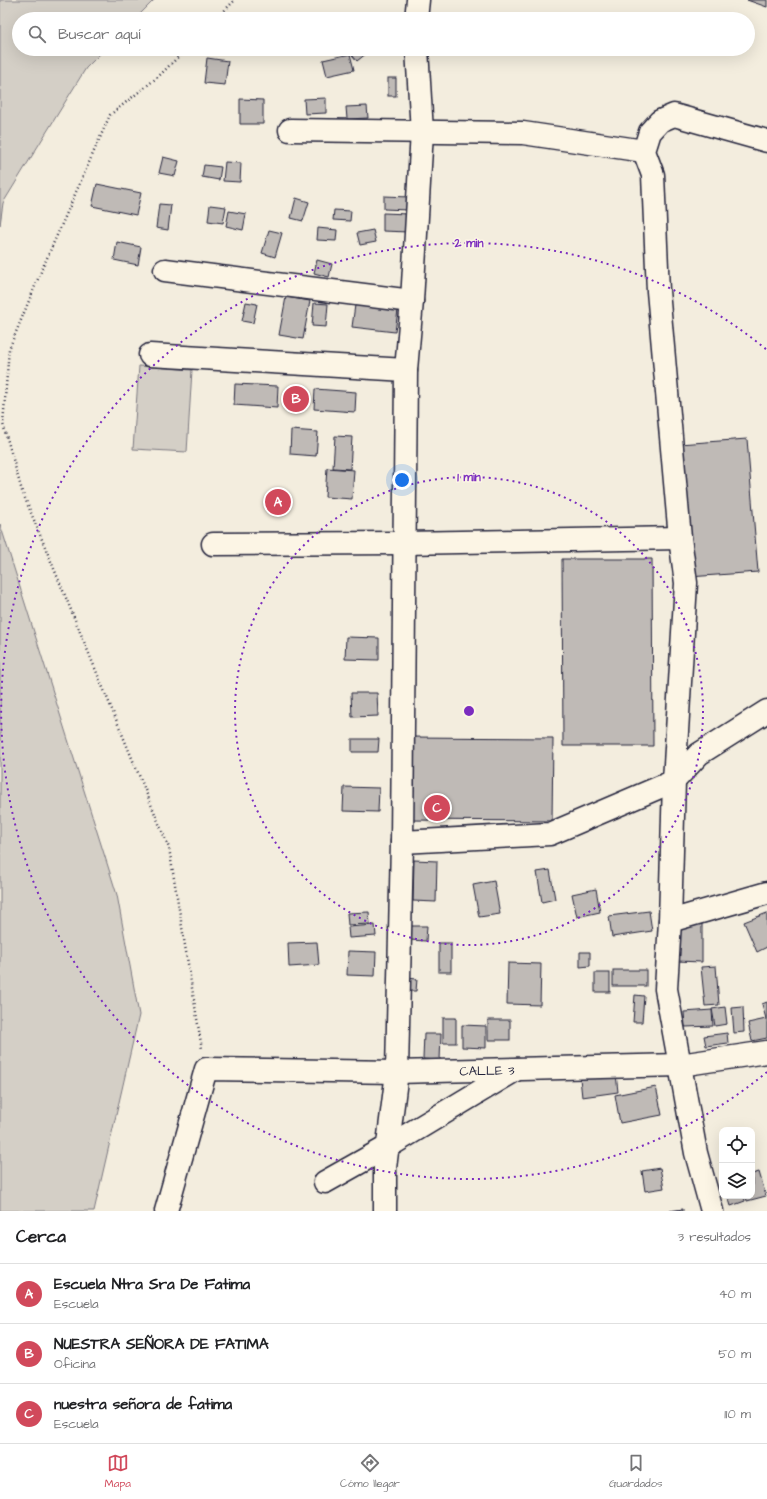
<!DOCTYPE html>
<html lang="es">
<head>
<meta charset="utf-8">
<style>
	:root { --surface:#fff; --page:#f6f6f6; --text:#202124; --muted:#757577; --line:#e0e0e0; --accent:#d1495b }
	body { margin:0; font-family:"Architects Daughter",sans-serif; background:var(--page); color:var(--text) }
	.controls { position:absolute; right:12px; bottom:12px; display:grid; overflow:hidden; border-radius:8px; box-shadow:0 4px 16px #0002 }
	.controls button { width:36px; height:36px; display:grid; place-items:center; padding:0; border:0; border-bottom:1px solid var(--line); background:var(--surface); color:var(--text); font:20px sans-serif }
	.you { position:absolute; left:402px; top:480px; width:14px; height:14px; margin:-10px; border:3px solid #fff; border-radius:50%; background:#1a73e8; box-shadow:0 0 0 6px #1a73e833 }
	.badge { display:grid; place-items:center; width:26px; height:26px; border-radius:50%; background:var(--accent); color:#fff; font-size:13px; font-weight:700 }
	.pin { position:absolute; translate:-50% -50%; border:2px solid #fff; box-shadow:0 1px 4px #0006 }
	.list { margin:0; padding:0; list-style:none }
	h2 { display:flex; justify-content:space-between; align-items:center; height:52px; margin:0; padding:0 16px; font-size:17px }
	h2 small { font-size:13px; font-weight:400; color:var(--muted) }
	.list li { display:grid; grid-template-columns:26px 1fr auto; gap:12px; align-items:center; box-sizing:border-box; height:60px; padding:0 16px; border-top:1px solid var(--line) }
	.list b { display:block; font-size:15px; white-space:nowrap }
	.list p { margin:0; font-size:13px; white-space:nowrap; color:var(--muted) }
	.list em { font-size:13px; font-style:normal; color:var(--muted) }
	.icon { flex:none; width:22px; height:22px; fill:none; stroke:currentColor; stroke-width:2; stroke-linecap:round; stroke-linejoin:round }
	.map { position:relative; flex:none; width:767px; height:1211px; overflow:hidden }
	.search { position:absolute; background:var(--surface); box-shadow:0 4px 16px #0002; left:12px; right:12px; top:12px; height:44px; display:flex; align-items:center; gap:10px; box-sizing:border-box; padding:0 14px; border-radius:22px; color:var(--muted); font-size:15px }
	.sheet { height:232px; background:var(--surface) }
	nav { display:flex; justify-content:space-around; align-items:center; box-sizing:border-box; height:56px; border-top:1px solid var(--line); background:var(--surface); font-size:11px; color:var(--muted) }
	nav a { display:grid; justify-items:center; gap:2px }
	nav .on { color:var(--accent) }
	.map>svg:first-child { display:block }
	.green { fill:#d4cfc6; stroke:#7b7880 }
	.building { fill:#bfbab6; stroke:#22223b }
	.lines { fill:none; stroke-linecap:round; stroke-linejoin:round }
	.minor-casing { stroke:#22223b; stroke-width:25 }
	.path { stroke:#22223b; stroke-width:2.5; stroke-dasharray:1 3; stroke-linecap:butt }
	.minor { stroke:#fcf5e5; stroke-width:22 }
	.ring { fill:none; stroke:#7b2cbf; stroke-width:2; stroke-dasharray:2 4 }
	.labels { text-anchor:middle; stroke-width:3; stroke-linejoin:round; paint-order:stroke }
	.street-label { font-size:13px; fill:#22223b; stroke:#fcf5e5 }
	.centre { fill:#7b2cbf; stroke:#fcf5e5; stroke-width:2 }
	.ring-label { font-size:12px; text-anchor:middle; font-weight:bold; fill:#7b2cbf; stroke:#fcf5e5; stroke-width:3; stroke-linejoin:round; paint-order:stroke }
</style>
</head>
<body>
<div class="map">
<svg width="767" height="1211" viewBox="0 0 767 1211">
	<rect width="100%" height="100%" fill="#f3edde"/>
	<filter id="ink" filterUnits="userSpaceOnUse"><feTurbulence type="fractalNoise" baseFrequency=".025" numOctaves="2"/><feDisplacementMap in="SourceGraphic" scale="8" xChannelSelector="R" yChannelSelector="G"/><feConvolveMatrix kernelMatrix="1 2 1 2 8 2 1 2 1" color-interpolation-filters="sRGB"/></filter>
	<g filter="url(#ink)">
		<g class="green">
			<polygon points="0,0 154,0 135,19 19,19 19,49 105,49 86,68 3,203 0,225"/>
			<polygon points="139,366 192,370 187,452 133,449"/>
			<polygon points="0,524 117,895 139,1015 94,1211 0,1211"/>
		</g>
		<g class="building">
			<polygon points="747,0 767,0 767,7"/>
			<polygon points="349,49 372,49 357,61 348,50"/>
			<polygon points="350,54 354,70 327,76 323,60"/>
			<polygon points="207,58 228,61 225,85 204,83"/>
			<rect x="388" y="78" width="8" height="18"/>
			<polygon points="326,98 326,113 305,114 304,99"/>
			<polygon points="240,99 263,100 263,124 240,124"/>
			<polygon points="367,106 368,118 347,119 346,107"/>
			<polygon points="163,157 179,161 175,176 159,173"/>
			<polygon points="225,162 241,163 240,182 223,181"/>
			<polygon points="204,165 221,167 219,180 202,177"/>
			<polygon points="97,184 141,193 136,215 92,206"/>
			<polygon points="384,196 409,197 408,210 384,209"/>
			<polygon points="296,198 309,202 303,221 291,218"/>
			<polygon points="159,204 171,205 168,230 156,228"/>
			<polygon points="210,205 226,207 223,223 208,221"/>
			<polygon points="334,210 351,211 350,221 333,220"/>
			<polygon points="229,211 246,214 243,230 226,226"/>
			<polygon points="383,213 408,214 408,232 383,231"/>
			<polygon points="318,228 337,230 336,241 317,240"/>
			<polygon points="269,230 282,233 275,257 262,253"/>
			<polygon points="373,230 376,242 360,245 357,233"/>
			<polygon points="117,242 141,247 138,265 114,260"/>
			<polygon points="317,260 332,264 329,277 314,273"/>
			<polygon points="286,297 310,301 303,339 279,335"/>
			<polygon points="246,302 257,304 253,323 242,321"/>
			<polygon points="314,303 328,304 326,327 312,326"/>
			<polygon points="355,305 398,310 395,332 352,327"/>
			<polygon points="235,384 278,386 277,408 234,405"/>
			<polygon points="315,389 356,392 355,412 314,409"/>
			<polygon points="291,430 318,432 316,456 290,454"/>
			<polygon points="335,436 352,437 350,469 333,468"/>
			<polygon points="747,439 758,572 689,577 679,444"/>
			<polygon points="327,468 354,470 352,499 325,497"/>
			<polygon points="562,559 652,559 653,746 563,746"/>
			<polygon points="346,637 379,638 379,660 345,659"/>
			<polygon points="351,693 377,693 378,716 352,717"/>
			<polygon points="409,737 553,738 552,821 408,820"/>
			<polygon points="352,739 379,739 378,752 352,752"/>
			<polygon points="344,787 379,788 378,812 343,811"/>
			<polygon points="414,860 437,861 436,902 413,901"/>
			<polygon points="550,870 555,899 542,902 537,872"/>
			<polygon points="494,881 500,914 479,917 473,885"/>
			<polygon points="596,889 600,912 577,917 572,894"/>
			<polygon points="649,911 652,931 612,937 609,916"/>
			<polygon points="369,912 370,924 348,925 347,913"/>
			<polygon points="767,913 767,947 757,952 744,922"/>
			<polygon points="678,924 702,924 702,962 677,961"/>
			<polygon points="375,925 376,936 349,938 348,927"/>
			<polygon points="410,926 427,926 426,941 410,940"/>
			<polygon points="317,942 319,965 289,967 288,943"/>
			<rect x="439" y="943" width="12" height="29"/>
			<polygon points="348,951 376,952 375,976 347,975"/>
			<polygon points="580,952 590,952 590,966 580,967"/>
			<polygon points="508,963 541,964 540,1005 507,1004"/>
			<polygon points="716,966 719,1005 705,1006 701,967"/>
			<rect x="613" y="970" width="33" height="16"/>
			<rect x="595" y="973" width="15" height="19"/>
			<polygon points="406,978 417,979 416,991 406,991"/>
			<polygon points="635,995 644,996 642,1022 633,1022"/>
			<polygon points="767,1002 767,1038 752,1041 748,1023 766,1019 762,1004"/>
			<polygon points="725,1007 727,1024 715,1026 712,1009"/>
			<polygon points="743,1007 744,1032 734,1033 732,1008"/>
			<polygon points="712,1010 713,1026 685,1027 684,1012"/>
			<rect x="443" y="1018" width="13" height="25"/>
			<rect x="488" y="1020" width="22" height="20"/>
			<polygon points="462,1025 486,1026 486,1048 462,1047"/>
			<polygon points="727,1033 728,1043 706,1046 704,1036"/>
			<polygon points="424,1034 441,1034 440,1060 423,1059"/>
			<polygon points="616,1074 618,1092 582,1097 580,1078"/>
			<polygon points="656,1087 662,1115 620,1123 615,1095"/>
			<polygon points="660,1168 664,1188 645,1191 642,1171"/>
			<polygon points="759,1172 766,1196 747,1201 746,1196 752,1196 752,1174"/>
			<polygon points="728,1196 744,1196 745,1201 731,1206"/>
			<polygon points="683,1209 683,1211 669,1211"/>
		</g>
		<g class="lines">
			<g class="minor-casing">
				<g id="minor">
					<polyline points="416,19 418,0"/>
					<polyline points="290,130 523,133 644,151"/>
					<polyline points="165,270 412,301"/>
					<polyline points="150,355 406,370"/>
					<polyline points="213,544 405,543 680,538"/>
					<polyline points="402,842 550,834 674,781 699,754 767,711"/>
					<polyline points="670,921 767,893"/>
					<polyline points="325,1182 389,1146 517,1069"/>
					<polyline points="166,1211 206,1069 397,1072 680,1065 767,1052"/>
					<polyline points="385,1211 385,1168 397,1072 402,842 406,370 412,301 422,132 417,49"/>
					<polyline points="712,1211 696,1153 666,989 670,921 674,781 686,583 680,538 658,291 653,175 644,151 650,132 660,121 674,115 767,141"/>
				</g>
			</g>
			<g class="path">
				<polyline points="216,19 235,0"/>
				<polyline points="186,49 159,76 110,115 43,267 9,349 3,424 22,491 169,848 202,1049"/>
			</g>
			<use href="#minor" class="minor"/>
		</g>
	</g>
	<g class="ring">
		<circle cx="469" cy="711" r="234"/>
		<path d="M767 1072A468 468 0 1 1 767 350"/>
	</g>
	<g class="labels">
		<g class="street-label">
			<text transform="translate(487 1070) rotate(-1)" y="5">CALLE 3</text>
		</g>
	</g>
	<circle cx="469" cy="711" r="6" class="centre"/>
	<g class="ring-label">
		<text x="469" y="247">2 min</text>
		<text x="469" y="481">1 min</text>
	</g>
</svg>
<div class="controls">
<button><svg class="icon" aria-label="locate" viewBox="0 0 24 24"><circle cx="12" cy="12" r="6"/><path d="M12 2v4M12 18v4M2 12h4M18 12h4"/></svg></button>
<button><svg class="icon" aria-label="layers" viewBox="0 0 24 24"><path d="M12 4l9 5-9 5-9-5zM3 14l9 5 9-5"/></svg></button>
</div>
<div class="you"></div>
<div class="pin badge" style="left:278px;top:502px">A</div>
<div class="pin badge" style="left:296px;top:399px">B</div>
<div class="pin badge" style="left:437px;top:808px">C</div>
<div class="search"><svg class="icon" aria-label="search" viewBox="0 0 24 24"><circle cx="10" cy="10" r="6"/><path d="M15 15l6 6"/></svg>Buscar aquí</div>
</div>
<section class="sheet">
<h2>Cerca<small>3 resultados</small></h2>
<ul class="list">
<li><span class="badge">A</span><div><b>Escuela Ntra Sra De Fatima</b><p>Escuela</p></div><em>40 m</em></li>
<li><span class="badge">B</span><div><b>NUESTRA SEÑORA DE FATIMA</b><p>Oficina</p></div><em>50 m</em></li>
<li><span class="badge">C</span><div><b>nuestra señora de fatima</b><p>Escuela</p></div><em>110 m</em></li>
</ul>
</section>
<nav>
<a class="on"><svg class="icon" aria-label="map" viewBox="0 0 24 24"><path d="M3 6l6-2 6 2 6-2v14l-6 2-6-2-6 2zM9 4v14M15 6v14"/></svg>Mapa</a>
<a><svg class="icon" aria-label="directions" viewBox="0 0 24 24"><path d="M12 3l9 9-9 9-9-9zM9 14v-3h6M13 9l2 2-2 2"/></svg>Cómo llegar</a>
<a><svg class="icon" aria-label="saved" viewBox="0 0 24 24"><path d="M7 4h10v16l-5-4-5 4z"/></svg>Guardados</a>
</nav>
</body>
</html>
